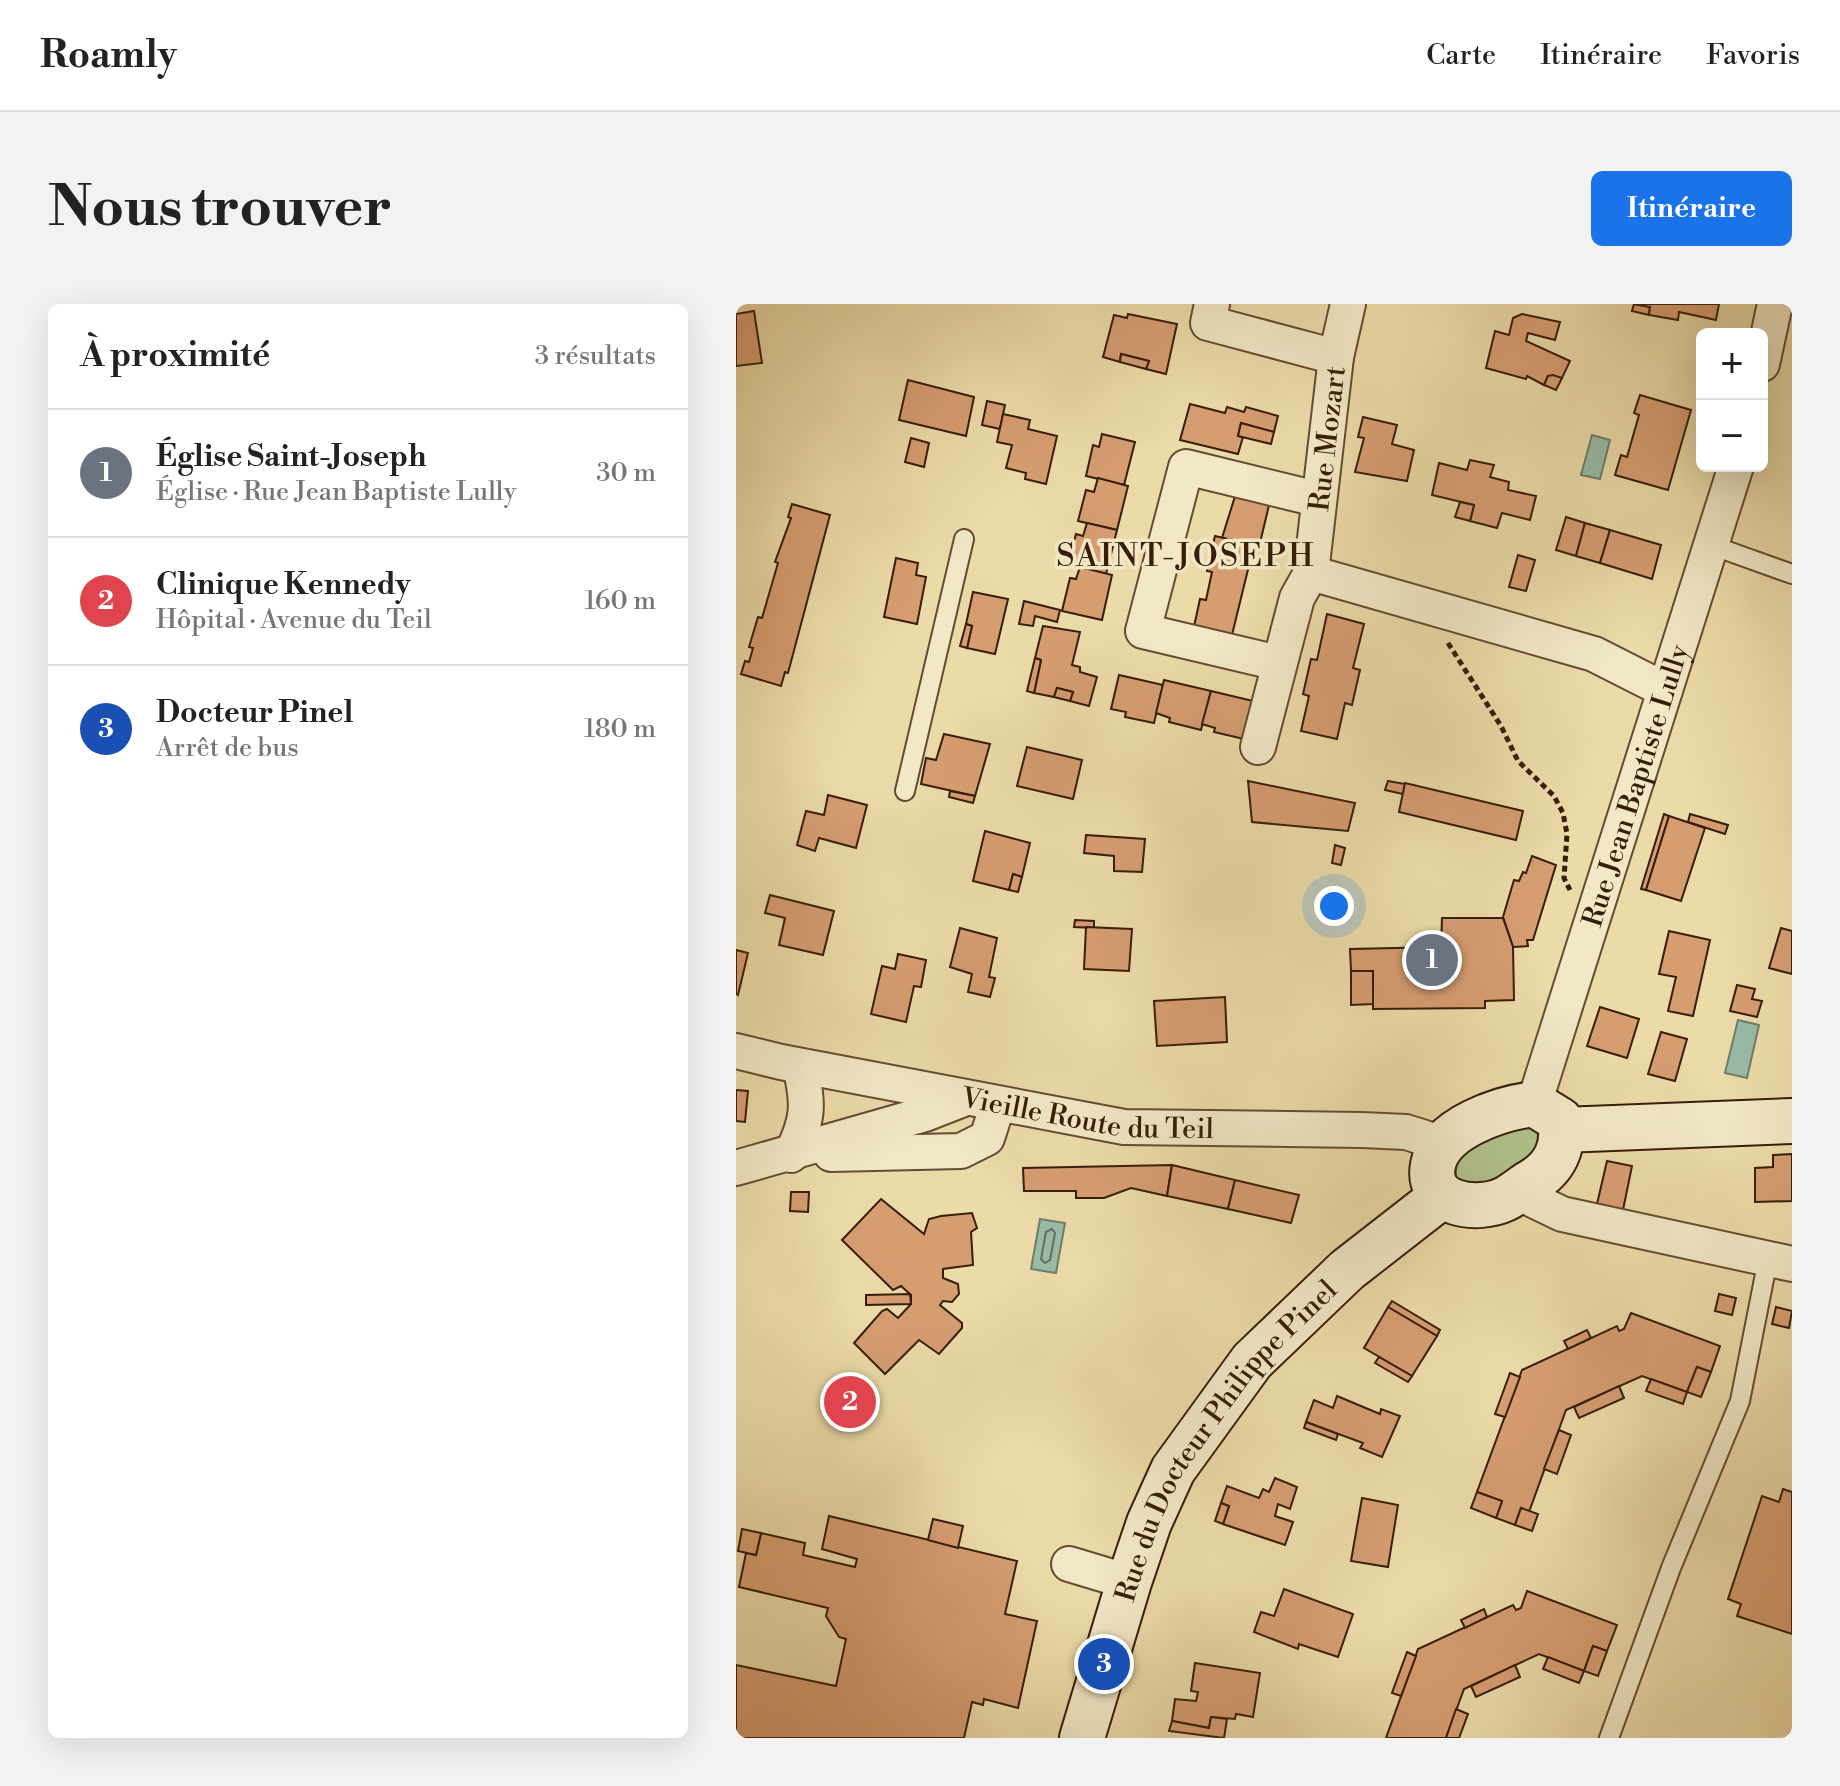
<!DOCTYPE html>
<html lang="fr">
<head>
<meta charset="utf-8">
<style>
	:root { --surface:#fff; --page:#f2f2f2; --text:#222; --muted:#767676; --line:#e0e0e0; --accent:#1a73e8 }
	body { margin:0; font-family:"Libre Bodoni",serif; background:var(--page); color:var(--text) }
	.controls { position:absolute; right:24px; top:24px; display:grid; overflow:hidden; border-radius:12px; box-shadow:0 8px 32px #0002 }
	.controls button { width:72px; height:72px; display:grid; place-items:center; padding:0; border:0; border-bottom:2px solid var(--line); background:var(--surface); color:var(--text); font:40px sans-serif }
	.you { position:absolute; left:598px; top:602px; width:28px; height:28px; margin:-20px; border:6px solid #fff; border-radius:50%; background:#1a73e8; box-shadow:0 0 0 12px #1a73e833 }
	.badge { display:grid; place-items:center; width:52px; height:52px; border-radius:50%; background:var(--accent); color:#fff; font-size:26px; font-weight:700 }
	.pin { position:absolute; translate:-50% -50%; border:4px solid #fff; box-shadow:0 2px 8px #0006 }
	.list { margin:0; padding:0; list-style:none }
	h2 { display:flex; justify-content:space-between; align-items:center; height:104px; margin:0; padding:0 32px; font-size:34px }
	h2 small { font-size:26px; font-weight:400; color:var(--muted) }
	.list li { display:grid; grid-template-columns:52px 1fr auto; gap:24px; align-items:center; box-sizing:border-box; height:128px; padding:0 32px; border-top:2px solid var(--line) }
	.list b { display:block; font-size:30px; white-space:nowrap }
	.list p { margin:0; font-size:26px; white-space:nowrap; color:var(--muted) }
	.list em { font-size:26px; font-style:normal; color:var(--muted) }
	.map { position:relative; flex:none; width:1056px; height:1434px; overflow:hidden; border-radius:12px }
	header { display:flex; align-items:center; gap:48px; box-sizing:border-box; height:112px; padding:0 40px; background:var(--surface); border-bottom:2px solid var(--line) }
	header strong { font-size:38px }
	nav { display:flex; gap:44px; margin-inline-start:auto; font-size:28px }
	.intro { display:flex; align-items:center; justify-content:space-between; box-sizing:border-box; height:192px; padding:0 48px }
	h1 { margin:0; font-size:56px }
	.button { padding:20px 36px; border-radius:12px; background:var(--accent); color:#fff; font-size:28px; font-weight:700 }
	main { display:flex; gap:48px; padding:0 48px }
	aside { flex:1; background:var(--surface); border-radius:12px; box-shadow:0 8px 32px #0002 }
	.map>svg:first-child { display:block }
	.green { fill:#b1c18c; stroke:#746f4b; stroke-width:2 }
	.water { fill:#98bba8; stroke:#717c69; stroke-width:2 }
	.lines { fill:none; stroke-linecap:round; stroke-linejoin:round }
	.shore { stroke:#686c59; stroke-width:2 }
	.building { fill:#d69d71; stroke:#371d0a; stroke-width:2 }
	.service-casing { stroke:#644c32; stroke-width:22 }
	.minor-casing { stroke:#644c32; stroke-width:38 }
	.secondary-casing { stroke:#371d0a; stroke-width:48 }
	.path { stroke:#371d0a; stroke-width:5; stroke-dasharray:6 4; stroke-linecap:butt }
	.service { stroke:#f2e8c6; stroke-width:18 }
	.minor { stroke:#f2e8c6; stroke-width:34 }
	.secondary { stroke:#f2e8c6; stroke-width:44 }
	.labels { text-anchor:middle; stroke-width:7; stroke-linejoin:round; paint-order:stroke }
	.street-label { font-size:28px; fill:#371d0a; stroke:#f2e8c6 }
	.quarter-label { font-size:32px; letter-spacing:2px; fill:#371d0a; stroke:#f2e8c6 }
</style>
</head>
<body>
<header>
<strong>Roamly</strong>
<nav><a>Carte</a><a>Itinéraire</a><a>Favoris</a></nav>
</header>
<div class="intro"><h1>Nous trouver</h1><a class="button">Itinéraire</a></div>
<main>
<aside>
<h2>À proximité<small>3 résultats</small></h2>
<ul class="list">
<li><span class="badge" style="background:#6b7280">1</span><div><b>Église Saint-Joseph</b><p>Église · Rue Jean Baptiste Lully</p></div><em>30 m</em></li>
<li><span class="badge" style="background:#e0444e">2</span><div><b>Clinique Kennedy</b><p>Hôpital · Avenue du Teil</p></div><em>160 m</em></li>
<li><span class="badge" style="background:#1a4fb4">3</span><div><b>Docteur Pinel</b><p>Arrêt de bus</p></div><em>180 m</em></li>
</ul>
</aside>
<div class="map">
<svg width="1056" height="1434" viewBox="0 0 1056 1434">
	<rect width="100%" height="100%" fill="#ebdba8"/>
	<filter id="stains"><feTurbulence type="fractalNoise" baseFrequency=".0025" numOctaves="4"/><feColorMatrix values="0 0 0 0 .2 0 0 0 0 .09 0 0 0 0 .02 0 0 0 .5 -.17"/></filter>
	<radialGradient id="worn" r=".72"><stop offset=".6" stop-color="#630" stop-opacity="0"/><stop offset="1" stop-color="#630" stop-opacity=".3"/></radialGradient>
	<polygon class="green" points="793,815 814,835 761,885 720,876 720,849"/>
	<g class="water">
		<polygon points="856,131 874,136 864,175 845,171"/>
		<polygon points="1002,716 1023,721 1011,774 989,769"/>
		<polygon points="304,915 329,919 320,969 295,965"/>
	</g>
	<g class="lines">
		<polygon class="shore" points="316,925 319,929 314,956 309,959 305,955 310,928"/>
	</g>
	<g class="building">
		<polygon points="898,0 914,3 913,11 896,7"/>
		<polygon points="898,0 983,0 980,16 943,8 942,16 913,11 914,3"/>
		<polygon points="18,7 26,59 0,62 0,10"/>
		<polygon points="392,10 441,20 430,70 410,65 413,57 385,50 384,58 367,53 378,11 391,14"/>
		<polygon points="786,10 824,18 819,36 792,29 790,37 834,57 826,74 812,72 808,81 791,72 790,75 750,64 759,27 773,31 777,14"/>
		<polygon points="385,50 413,57 410,65 384,58"/>
		<polygon points="817,71 826,74 820,86 808,81 812,72"/>
		<polygon points="172,76 238,93 230,132 163,116"/>
		<polygon points="904,91 955,106 932,186 879,171 885,151 891,153 903,111 898,109"/>
		<polygon points="251,97 269,101 264,125 246,121"/>
		<polygon points="454,100 489,109 491,103 508,108 510,103 542,112 538,128 505,119 502,132 507,133 502,150 444,136"/>
		<polygon points="267,110 294,116 292,125 321,132 310,180 289,175 290,169 270,164 276,141 261,138"/>
		<polygon points="627,113 661,121 656,140 678,146 671,177 619,168 628,134 622,133"/>
		<polygon points="505,119 538,128 535,140 502,132"/>
		<polygon points="366,130 399,138 388,181 350,172 357,141 363,143"/>
		<polygon points="175,134 193,139 188,163 169,158"/>
		<polygon points="734,156 758,161 754,173 773,178 772,186 800,192 794,216 766,209 761,224 734,217 738,201 696,191 703,159 731,166"/>
		<polygon points="362,174 392,182 381,226 342,217 350,186 358,188"/>
		<polygon points="500,189 534,197 523,243 486,234"/>
		<polygon points="724,198 738,201 734,217 719,213"/>
		<polygon points="56,200 94,211 52,369 49,368 45,382 5,370 9,357 13,358 17,344 13,343 22,313 26,314 42,259 39,258 55,214 52,213"/>
		<polygon points="830,213 849,219 840,252 820,246"/>
		<polygon points="351,219 381,226 370,270 332,260 340,230 347,232"/>
		<polygon points="849,219 874,226 864,259 840,252"/>
		<polygon points="874,226 925,241 916,275 864,259"/>
		<polygon points="479,232 518,241 495,335 457,327 464,295 470,296 476,268 471,267"/>
		<polygon points="782,251 799,256 790,287 773,283"/>
		<polygon points="160,254 182,259 180,271 190,273 181,320 148,313"/>
		<polygon points="344,263 376,271 366,316 326,307 334,274 340,275"/>
		<polygon points="237,288 272,295 259,350 231,344 236,322 230,320"/>
		<polygon points="288,297 324,306 321,318 299,312 297,322 283,320"/>
		<polygon points="591,310 628,320 617,364 624,366 616,401 609,399 601,435 565,427 573,392 567,390 575,355 581,356"/>
		<polygon points="230,320 236,322 231,344 224,342"/>
		<polygon points="307,322 344,328 336,361 344,363 344,368 361,373 353,402 334,397 337,388 321,384 318,393 298,389 305,356 299,354"/>
		<polygon points="299,354 305,356 298,389 291,387"/>
		<polygon points="383,371 427,381 418,419 389,413 390,408 375,405"/>
		<polygon points="428,376 475,387 465,426 433,418 434,414 420,409"/>
		<polygon points="321,384 337,388 334,397 318,393"/>
		<polygon points="475,387 517,397 508,435 478,428 479,424 466,420"/>
		<polygon points="208,430 254,440 239,492 185,480 190,454 200,456"/>
		<polygon points="291,443 346,456 337,495 281,482"/>
		<polygon points="512,477 619,499 612,527 516,518"/>
		<polygon points="652,477 669,480 667,490 649,486"/>
		<polygon points="669,479 787,507 780,536 663,508"/>
		<polygon points="214,487 239,492 237,499 213,493"/>
		<polygon points="92,491 131,501 120,544 83,534 79,547 61,541 70,507 88,511"/>
		<polygon points="928,510 933,512 910,586 905,585"/>
		<polygon points="954,510 992,521 989,530 952,518"/>
		<polygon points="933,512 969,524 945,597 910,586"/>
		<polygon points="249,527 294,539 286,573 277,570 273,586 237,577"/>
		<polygon points="350,531 409,535 406,568 378,567 378,552 348,549"/>
		<polygon points="599,541 609,544 605,561 596,559"/>
		<polygon points="796,552 820,561 797,636 791,636 792,642 777,643 767,613 778,576 783,577 787,568 790,569"/>
		<polygon points="277,570 286,573 282,588 273,586"/>
		<polygon points="34,591 98,607 87,651 43,641 49,614 29,609"/>
		<polygon points="706,614 767,614 777,643 778,696 749,697 749,704 637,705 637,667 615,667 614,645 705,643"/>
		<polygon points="339,616 358,617 358,624 338,623"/>
		<polygon points="350,623 396,625 393,667 348,665"/>
		<polygon points="224,624 261,634 253,673 259,674 254,693 232,688 236,670 214,663"/>
		<polygon points="1045,624 1056,627 1056,670 1033,664"/>
		<polygon points="933,627 974,636 957,712 932,707 940,673 923,670"/>
		<polygon points="0,646 12,649 2,691 0,690"/>
		<polygon points="162,650 190,656 185,683 178,682 170,718 135,710 146,662 159,665"/>
		<polygon points="615,667 637,667 637,700 615,701"/>
		<polygon points="1001,681 1019,685 1016,695 1026,697 1021,713 994,707"/>
		<polygon points="489,693 491,738 421,742 418,697"/>
		<polygon points="864,703 903,715 891,754 851,742"/>
		<polygon points="925,728 951,735 939,777 912,770"/>
		<polygon points="0,786 12,787 9,818 0,817"/>
		<polygon points="1056,850 1056,897 1019,898 1019,864 1037,863 1037,851"/>
		<polygon points="871,857 896,862 887,906 861,900"/>
		<polygon points="436,861 431,892 395,884 368,894 340,894 340,887 288,887 287,864"/>
		<polygon points="436,861 499,876 492,905 431,892"/>
		<polygon points="499,876 563,891 555,919 492,905"/>
		<polygon points="55,888 73,888 72,908 54,907"/>
		<polygon points="145,895 188,930 193,915 205,912 236,909 241,924 235,928 237,961 207,965 207,974 222,980 223,990 216,998 207,997 204,1001 226,1019 226,1024 203,1050 183,1036 149,1070 118,1039 146,1007 151,1005 162,1014 175,1000 175,991 165,982 157,986 106,936"/>
		<polygon points="983,990 1000,994 996,1011 979,1007"/>
		<polygon points="130,991 174,990 175,1000 130,1001"/>
		<polygon points="656,997 704,1026 701,1032 652,1003"/>
		<polygon points="652,1003 701,1032 676,1072 628,1044"/>
		<polygon points="1040,1003 1056,1007 1053,1024 1036,1020"/>
		<polygon points="895,1009 984,1042 975,1068 961,1063 951,1088 906,1072 830,1106 793,1208 785,1204 779,1221 760,1214 766,1197 741,1188 786,1066 881,1022 883,1027 888,1025"/>
		<polygon points="851,1026 855,1034 832,1045 828,1037"/>
		<polygon points="643,1053 676,1072 672,1078 639,1059"/>
		<polygon points="961,1063 975,1068 965,1093 951,1088"/>
		<polygon points="774,1069 784,1073 769,1113 759,1110"/>
		<polygon points="915,1075 951,1088 947,1100 910,1087"/>
		<polygon points="883,1082 888,1094 843,1114 838,1103"/>
		<polygon points="601,1092 644,1110 645,1105 664,1112 646,1153 624,1144 627,1139 570,1118 578,1096 597,1104"/>
		<polygon points="570,1118 602,1130 600,1136 568,1124"/>
		<polygon points="823,1126 835,1131 821,1170 808,1165"/>
		<polygon points="539,1174 561,1183 554,1205 542,1200 539,1212 557,1218 549,1241 487,1220 493,1202 485,1199 491,1182 523,1194 527,1185 533,1188"/>
		<polygon points="1047,1185 1056,1188 1056,1330 1001,1312 1005,1300 992,1295 1026,1192 1043,1198"/>
		<polygon points="741,1188 766,1197 760,1214 735,1204"/>
		<polygon points="626,1194 662,1201 652,1263 615,1257"/>
		<polygon points="485,1199 493,1202 487,1220 479,1217"/>
		<polygon points="785,1204 802,1210 796,1227 779,1221"/>
		<polygon points="93,1212 281,1257 269,1310 301,1317 282,1404 248,1395 247,1401 236,1398 228,1434 0,1434 0,1361 100,1382 110,1335 103,1333 90,1312 92,1304 3,1283 10,1249 20,1251 25,1229 69,1239 67,1251 119,1263 121,1255 86,1245"/>
		<polygon points="197,1215 227,1222 222,1244 192,1236"/>
		<polygon points="6,1225 25,1229 20,1251 2,1247"/>
		<polygon points="548,1285 617,1310 602,1353 563,1340 562,1345 518,1328 525,1308 538,1312"/>
		<polygon points="791,1287 881,1321 871,1347 857,1342 848,1367 803,1350 728,1385 710,1434 650,1434 682,1345 777,1301 780,1306 785,1304"/>
		<polygon points="748,1305 751,1313 729,1324 725,1316"/>
		<polygon points="857,1342 871,1347 862,1372 848,1367"/>
		<polygon points="671,1348 680,1352 665,1392 656,1389"/>
		<polygon points="812,1353 848,1367 843,1379 807,1365"/>
		<polygon points="459,1359 524,1369 517,1413 500,1410 499,1415 475,1413 473,1424 436,1417 439,1395 460,1397 462,1388 455,1387"/>
		<polygon points="779,1361 784,1373 740,1393 735,1382"/>
		<polygon points="720,1405 732,1410 723,1434 710,1434"/>
		<polygon points="475,1413 491,1415 488,1434 433,1427 436,1417 473,1424"/>
	</g>
	<g class="lines">
		<g class="service-casing">
			<g id="service">
				<polyline points="975,241 1056,270"/>
				<polyline points="169,487 228,235"/>
				<polyline points="873,1434 935,1264 1004,1097 1032,955"/>
			</g>
		</g>
		<g class="minor-casing">
			<g id="minor">
				<polyline points="476,0 472,19 600,53"/>
				<polyline points="1026,60 1039,0"/>
				<polyline points="575,269 858,350 929,386"/>
				<polyline points="542,359 407,327 450,163 581,195"/>
				<path id="s1" d="M522,443l39,-149 14,-25 25,-216 12,-53"/>
				<path id="s2" d="M0,747l45,11 343,65 238,3 44,2 38,12"/>
				<path id="s3" d="M798,800l202,-638"/>
				<polyline points="95,850 225,847 251,834 262,800"/>
				<path d="M55,851c18,-36 18,-51 9,-89"/>
				<polyline points="0,864 189,810 230,794"/>
				<polyline points="788,882 797,896 826,910 1056,960"/>
				<polyline points="333,1260 393,1278"/>
			</g>
		</g>
		<g class="secondary-casing">
			<g id="secondary">
				<path d="M798,800l26,16c5,27 -5,48 -29,62 -9,5 -17,13 -26,17 -27,13 -80,7 -72,-34 7,-38 69,-57 101,-61z"/>
				<polyline points="826,826 1056,817"/>
				<path id="s4" d="M346,1434l47,-156 20,-59 24,-53 79,-109 95,-91 95,-74"/>
			</g>
		</g>
		<polyline class="path" points="712,339 765,422 782,457 818,492 827,509 831,530 828,574 834,586"/>
		<use href="#service" class="service"/>
		<use href="#minor" class="minor"/>
		<use href="#secondary" class="secondary"/>
	</g>
	<g class="labels">
		<g class="street-label">
			<text dy="10" stroke="none"><textPath href="#s1" startOffset="318">Rue Mozart</textPath></text>
			<text dy="10" stroke="none"><textPath href="#s3" startOffset="334">Rue Jean Baptiste Lully</textPath></text>
			<text dy="10" stroke="none"><textPath href="#s2" startOffset="358">Vieille Route du Teil</textPath></text>
			<text dy="10" stroke="none"><textPath href="#s4" startOffset="336">Rue du Docteur Philippe Pinel</textPath></text>
		</g>
		<g class="quarter-label">
			<text x="450" y="262">SAINT-JOSEPH</text>
		</g>
	</g>
	<rect width="100%" height="100%" filter="url(#stains)"/>
	<rect width="100%" height="100%" fill="url(#worn)"/>
</svg>
<div class="controls">
<button>+</button>
<button>−</button>
</div>
<div class="you"></div>
<div class="pin badge" style="left:696px;top:656px;background:#6b7280">1</div>
<div class="pin badge" style="left:114px;top:1098px;background:#e0444e">2</div>
<div class="pin badge" style="left:368px;top:1360px;background:#1a4fb4">3</div>
</div>
</main>
</body>
</html>
